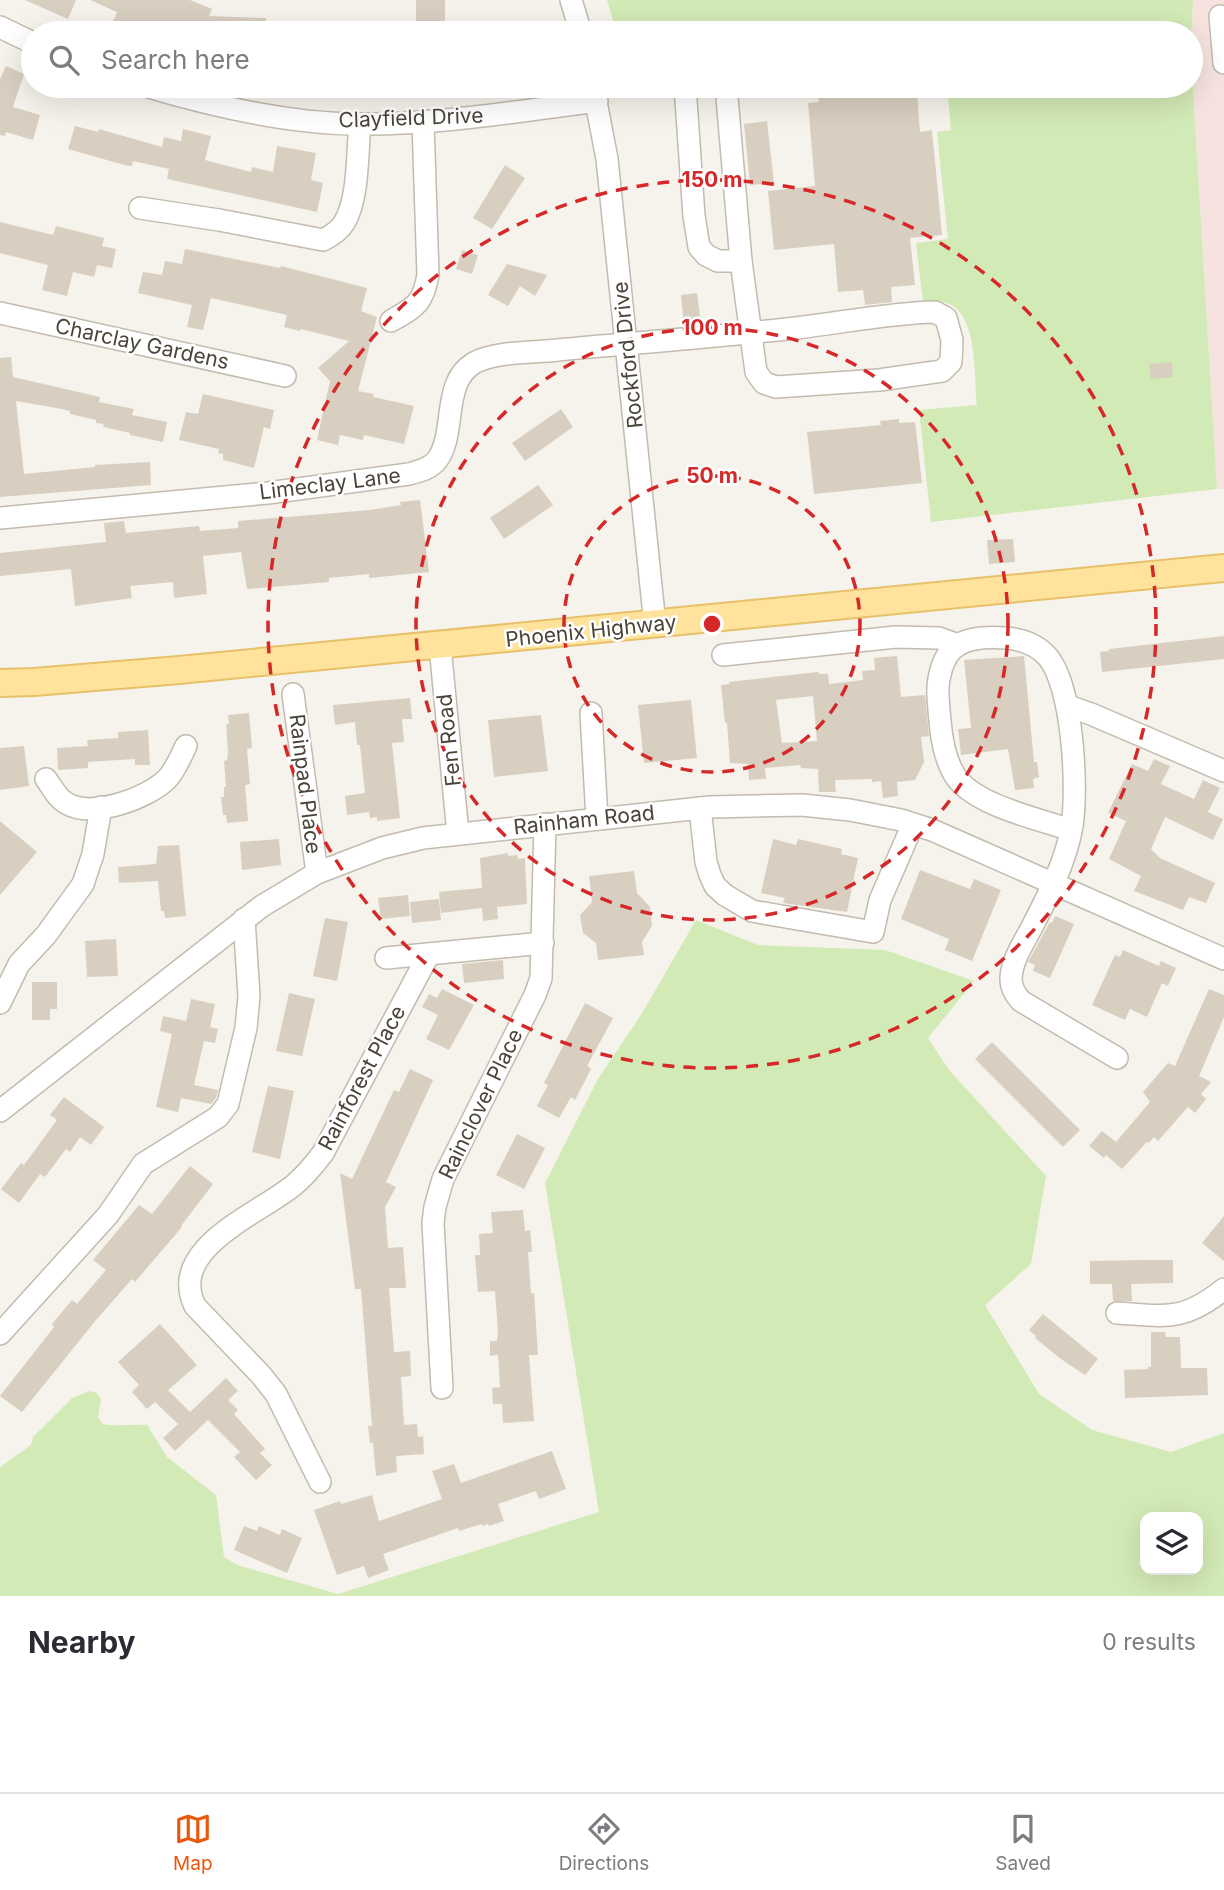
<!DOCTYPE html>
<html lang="en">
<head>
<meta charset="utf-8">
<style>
	:root { --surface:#fff; --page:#f2f2f3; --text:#2b2b33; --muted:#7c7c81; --line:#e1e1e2; --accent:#ea580c }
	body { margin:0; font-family:Inter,sans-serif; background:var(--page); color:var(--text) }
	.controls { position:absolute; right:21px; bottom:21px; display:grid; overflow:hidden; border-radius:14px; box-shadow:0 7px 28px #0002 }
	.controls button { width:63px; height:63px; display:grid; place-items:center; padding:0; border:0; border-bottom:2px solid var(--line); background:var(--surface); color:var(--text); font:35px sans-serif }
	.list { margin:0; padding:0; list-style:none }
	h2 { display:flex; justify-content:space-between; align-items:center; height:91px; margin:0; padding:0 28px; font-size:30px }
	h2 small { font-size:23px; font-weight:400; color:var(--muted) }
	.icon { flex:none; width:38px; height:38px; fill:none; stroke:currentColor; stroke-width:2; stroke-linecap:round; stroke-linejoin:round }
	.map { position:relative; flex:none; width:1224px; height:1596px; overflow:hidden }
	.search { position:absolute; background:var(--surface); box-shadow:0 7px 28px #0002; left:21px; right:21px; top:21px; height:77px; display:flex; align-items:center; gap:18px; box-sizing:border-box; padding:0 24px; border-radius:38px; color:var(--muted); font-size:26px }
	.sheet { height:196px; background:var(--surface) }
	nav { display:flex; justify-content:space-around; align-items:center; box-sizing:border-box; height:98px; border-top:2px solid var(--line); background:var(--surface); font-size:19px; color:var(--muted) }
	nav a { display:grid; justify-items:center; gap:4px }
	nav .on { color:var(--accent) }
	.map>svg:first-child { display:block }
	.medical { fill:#f6e3e0 }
	.green { fill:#d2eab5; fill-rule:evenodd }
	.building { fill:#d8cfc1; fill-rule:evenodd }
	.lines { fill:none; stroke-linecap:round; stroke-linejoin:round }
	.minor-casing { stroke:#c2bbae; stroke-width:24 }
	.major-casing { stroke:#e6c16a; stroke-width:30 }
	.minor { stroke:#fff; stroke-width:21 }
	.major { stroke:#ffe39c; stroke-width:26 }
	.ring { fill:none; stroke:#d62828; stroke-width:3.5; stroke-dasharray:12 9 }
	.labels { text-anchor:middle; stroke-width:5; stroke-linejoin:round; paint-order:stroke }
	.street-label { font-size:21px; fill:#4b4439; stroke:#fff }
	.centre { fill:#d62828; stroke:#fff; stroke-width:3.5 }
	.ring-label { font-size:21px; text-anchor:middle; font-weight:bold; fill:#d62828; stroke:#fff; stroke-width:5; stroke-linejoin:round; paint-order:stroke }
</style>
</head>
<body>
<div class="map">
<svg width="1224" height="1596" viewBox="0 0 1224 1596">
	<rect width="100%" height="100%" fill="#f6f3ec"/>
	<polygon class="medical" points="1193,0 1224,0 1224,489 1217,489 1191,56"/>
	<g class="green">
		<polygon points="607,0 1193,0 1191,52 1191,33 617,33"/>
		<path d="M1191,56l26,433 -286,33 -12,-112 58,-5c-3,-29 1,-86 -27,-101 -8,-3 -19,-2 -27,-2l-7,-59 32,-4 -11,-107 14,-2 -4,-44h244z"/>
		<path d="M696,920l62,25 127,5 89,31 -46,57 21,32 97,106 -15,88 -46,41 54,89 53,36 79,22 53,-19v163h-1224v-129l31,-22 2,-8 39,-39 18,-7 7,2 4,6 -3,19 5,6c14,3 29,0 44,1l20,32 49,38 8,62 13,8 101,29 261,-82 -54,-329 53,-104 43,-64zM1145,1517h53v53h-53z"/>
	</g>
	<g class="building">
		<polygon points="25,0 76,0 68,19"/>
		<polygon points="90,0 190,0 212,9 209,16 266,18 266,33 121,33 110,29 117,12"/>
		<rect x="416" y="0" width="29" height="33"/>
		<polygon points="6,66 24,74 13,107 40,115 33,140 6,132 5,136 0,135 0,79"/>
		<polygon points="816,86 894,86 894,94 917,93 920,132 932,130 942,235 910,238 915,285 891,287 892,302 865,305 863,290 838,292 834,244 774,250 768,191 815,186 808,103 819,102"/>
		<polygon points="767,121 774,183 750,185 744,124"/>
		<polygon points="75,126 98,132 99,129 162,147 164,137 181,141 183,129 211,136 205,160 251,172 252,167 273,172 277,146 316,153 311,180 323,183 317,212 167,179 169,169 133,161 132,166 128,166 68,149"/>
		<polygon points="505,165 525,178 492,229 473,218"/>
		<polygon points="0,222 53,235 56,226 104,238 102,246 116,249 112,268 97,265 94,277 73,272 67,296 42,290 48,265 0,253"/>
		<polygon points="185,249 280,268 281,266 367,288 361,311 377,317 358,391 374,394 373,397 414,406 404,444 364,435 363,440 340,435 338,445 317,440 330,381 318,368 349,341 301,329 300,331 284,327 287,315 211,298 203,330 187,327 192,305 138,293 143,272 162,275 165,261 182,264"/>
		<polygon points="462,250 478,255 472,274 456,269"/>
		<polygon points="507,264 547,275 535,296 520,286 508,306 488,295"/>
		<polygon points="697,293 701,324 684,325 681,295"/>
		<polygon points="11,357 13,377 100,397 99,402 134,409 132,415 167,422 163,442 130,435 130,433 103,427 104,424 96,423 96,420 70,414 70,411 62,409 16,401 24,474 95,467 95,465 150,462 151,485 0,497 0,358"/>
		<polygon points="1172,362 1173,377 1151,379 1149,364"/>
		<polygon points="203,394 274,410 270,429 264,427 254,468 223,460 223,454 218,453 219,449 179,440 186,412 198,414"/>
		<polygon points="561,409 573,427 525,461 512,443"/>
		<polygon points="899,419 899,423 915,422 922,483 814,494 807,432 881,425 880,421"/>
		<polygon points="538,485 553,505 504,539 490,518"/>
		<polygon points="420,500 429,572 369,578 369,574 329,578 329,582 247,589 241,552 203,556 207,594 174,598 173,582 130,586 132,598 75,606 71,569 0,576 0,553 106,542 104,523 124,521 126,533 199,526 200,531 238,528 238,521 370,510 401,505 400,502"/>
		<polygon points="1013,539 1015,562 989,564 987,540"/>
		<polygon points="1224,636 1224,659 1102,672 1100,652 1109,651 1109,649"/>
		<path d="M897,656l4,41 24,-2 4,41 -8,1 3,25 -9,18 -18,2 1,14 -15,2 -2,-17 -9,1v-3l-37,1 1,12h-17l-1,-23 -17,-1 -1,-3 -35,3 1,11 -17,1 -1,-16 -18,-1 -3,-40h-2l-4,-38 9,-1 -1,-2 89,-10 1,2h9l1,10 34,-4 -1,-9 13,-1 -1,-12zM813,696l4,45 -35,2 -6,-43z"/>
		<polygon points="1024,656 1034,762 1037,762 1039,777 1033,779 1034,788 1015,790 1008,749 961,755 958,729 971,728 964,660"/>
		<polygon points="410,698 412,719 402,719 404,742 392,743 400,818 377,821 377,817 370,818 369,812 347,815 345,796 365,793 360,745 357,745 355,722 335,725 333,705"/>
		<polygon points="691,700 697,758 644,763 638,705"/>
		<polygon points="249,713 252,748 247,749 250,784 245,785 248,821 227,823 226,815 223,815 221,797 224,797 224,787 226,787 224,761 227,760 228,752 226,724 229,724 228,715"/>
		<polygon points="541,715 548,771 494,777 488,720"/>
		<polygon points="148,730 150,765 135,765 135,759 103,761 88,762 88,768 58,770 57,748 88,746 87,740 118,738 118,732"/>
		<polygon points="24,746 29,786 0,790 0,748"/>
		<polygon points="1154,759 1170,766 1161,784 1194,799 1203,780 1220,788 1208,812 1223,819 1213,840 1165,817 1151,849 1160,858 1215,883 1206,903 1189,897 1183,910 1134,891 1141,876 1109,859 1126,821 1108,813 1132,764 1148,771"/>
		<polygon points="0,821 37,852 0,895"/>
		<polygon points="279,839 281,865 242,870 240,842"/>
		<polygon points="773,839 796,845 798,839 842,849 841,854 858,858 847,912 783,903 785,898 761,893"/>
		<polygon points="179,845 186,916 165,918 164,911 161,911 158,881 119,883 118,867 156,864 158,846"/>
		<polygon points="508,853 508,856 517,855 518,859 525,858 527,904 497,907 498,919 483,921 482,908 441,913 439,892 482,888 480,858"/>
		<polygon points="920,870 970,889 974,879 1001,890 972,961 945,950 949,939 901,919"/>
		<polygon points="634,871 637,893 650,907 652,926 642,942 644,955 598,960 596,943 583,933 580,915 592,902 589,876"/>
		<polygon points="408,895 410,916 381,919 378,898"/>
		<polygon points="439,899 441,920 412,923 410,902"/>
		<polygon points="1055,916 1074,924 1050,978 1033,971 1035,965 1028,962 1050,922 1052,923"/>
		<polygon points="325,918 348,922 337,981 313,976"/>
		<polygon points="116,939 118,976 87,977 85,941"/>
		<polygon points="1123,950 1159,966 1161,961 1176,968 1168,986 1162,983 1147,1017 1130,1009 1125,1020 1092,1005 1115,955 1120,957"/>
		<polygon points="503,960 504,979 464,983 462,964"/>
		<polygon points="32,982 57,982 57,1009 50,1009 50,1020 32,1020"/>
		<polygon points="442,989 474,1005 449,1050 426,1039 438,1015 422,1007 429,994 437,998"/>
		<polygon points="1209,989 1224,995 1224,1017 1199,1076 1211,1082 1201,1094 1206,1099 1195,1113 1188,1107 1158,1141 1154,1137 1149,1143 1147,1142 1122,1169 1106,1155 1104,1158 1089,1146 1102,1131 1116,1142 1150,1102 1143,1092 1168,1063 1175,1066"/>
		<polygon points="289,993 315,999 302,1056 276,1051"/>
		<polygon points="191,999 215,1004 210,1027 218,1029 215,1043 204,1041 194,1085 218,1090 216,1098 211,1104 181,1098 178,1112 156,1107 172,1034 160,1031 163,1016 186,1021"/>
		<polygon points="585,1003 613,1018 587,1066 591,1069 575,1100 571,1097 559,1118 537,1106 548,1085 544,1083"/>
		<polygon points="992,1042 1080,1130 1063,1147 975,1059"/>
		<polygon points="410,1069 433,1080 386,1182 396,1187 385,1207 388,1248 403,1247 406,1288 389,1288 394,1352 410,1351 411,1376 401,1377 404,1425 417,1424 418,1437 423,1436 424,1454 396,1456 397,1472 376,1476 373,1443 370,1443 368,1426 372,1426 361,1289 355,1289 340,1173 352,1179 394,1090 399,1092"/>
		<polygon points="268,1086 294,1091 280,1159 252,1152"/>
		<polygon points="64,1097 104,1127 91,1145 80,1137 70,1152 66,1149 45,1177 40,1174 19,1203 1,1189 21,1163 24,1165 57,1120 50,1115"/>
		<polygon points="517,1134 545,1148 524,1189 496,1175"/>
		<polygon points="190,1166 213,1184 181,1226 182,1227 135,1282 132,1279 96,1320 22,1412 0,1396 54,1327 52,1324 72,1300 77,1304 106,1270 93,1260 139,1205 152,1214"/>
		<polygon points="523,1210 525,1231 530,1230 532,1252 528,1252 531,1293 534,1293 538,1355 529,1355 534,1421 503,1423 502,1404 493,1404 492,1388 500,1387 498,1355 490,1356 490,1341 497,1341 498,1332 495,1291 478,1292 475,1255 480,1255 479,1234 493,1233 491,1212"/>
		<polygon points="1224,1216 1224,1261 1202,1243"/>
		<polygon points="1145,1260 1173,1260 1173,1283 1131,1284 1132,1301 1113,1301 1112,1284 1090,1284 1090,1261"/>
		<polygon points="1043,1314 1098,1359 1085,1375 1061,1359 1035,1338 1036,1336 1029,1330"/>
		<polygon points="160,1324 197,1365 168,1390 190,1412 226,1378 238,1391 228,1400 238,1410 234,1414 265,1449 260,1453 272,1465 256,1480 234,1457 240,1452 208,1420 175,1451 163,1438 178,1424 155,1402 147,1409 132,1392 139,1385 118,1362"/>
		<polygon points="1151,1332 1165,1332 1166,1337 1180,1337 1181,1368 1207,1368 1208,1395 1125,1398 1124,1370 1148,1369 1148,1367 1151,1367"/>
		<polygon points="552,1451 566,1489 539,1499 536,1491 498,1504 504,1521 489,1526 488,1524 482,1526 481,1524 459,1531 458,1528 383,1554 389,1570 368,1578 364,1566 337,1575 314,1510 340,1501 341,1504 372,1495 379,1521 442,1499 432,1471 454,1464 461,1483"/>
		<polygon points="244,1526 257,1531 259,1526 280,1535 282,1529 302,1538 287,1573 234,1550"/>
	</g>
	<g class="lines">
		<g class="minor-casing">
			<g id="minor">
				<polyline points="571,0 581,33"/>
				<polyline points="1220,16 1224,63"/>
				<polyline points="0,27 33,43"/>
				<path d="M145,86c67,20 143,38 214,38 79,1 159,-13 238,-23"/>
				<polyline points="593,86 607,159 655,625"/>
				<polyline points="726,86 741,261"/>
				<path d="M140,208l79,12 104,20c8,-4 16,-9 21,-17 15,-24 13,-70 16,-99"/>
				<polyline points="0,313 285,376"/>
				<path d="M391,321c24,-14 32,-17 37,-46l-5,-153"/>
				<path d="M0,518l268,-25 141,-19c10,-3 21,-5 28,-14 20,-26 4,-78 37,-97 21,-12 60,-10 84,-13 76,-7 153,-13 229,-21 49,-5 99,-16 148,-17l11,6 6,22 -1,22 -9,9 -63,9 -103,7 -12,-4 -8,-11 -15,-111h-23l-12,-6 -7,-8 -5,-31 -9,-130"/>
				<polyline points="440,646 458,834"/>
				<polyline points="723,655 896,637 939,638 958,645"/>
				<polyline points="293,694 317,873"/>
				<polyline points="1068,706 1091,714 1224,771"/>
				<polyline points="591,713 597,819"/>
				<path d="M46,779c6,8 11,19 20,24 26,16 82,-5 101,-24 9,-10 13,-21 19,-33"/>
				<polyline points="700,808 706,862 710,875 715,886 725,895 752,911 873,932 880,900 913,824"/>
				<path d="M1071,830c-32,-11 -99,-25 -117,-56 -13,-22 -14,-52 -16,-77 -1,-17 4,-43 20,-52 13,-8 32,-8 47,-7 16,1 31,6 42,18 26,29 31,133 25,170 -6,35 -23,68 -39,99 -8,16 -21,34 -22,53 0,10 4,16 10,23l96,57"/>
				<polyline points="386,958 543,943"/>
				<polyline points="0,1003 19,964 46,935 83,884 93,854 101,807"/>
				<polyline points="0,1111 262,906 317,873 382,848 423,838 710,807 802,805 850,810 901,820 932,830 1224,959"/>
				<path d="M1117,1313c49,3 66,9 107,-24"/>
				<polyline points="0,1334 108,1215 143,1164 218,1117 228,1104 246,1028 249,996 244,919"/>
				<polyline points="442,1388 433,1223 435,1207 443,1179 535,995 541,978 545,824"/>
				<path d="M320,1482l-44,-88 -15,-19 -66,-69c-28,-58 64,-92 99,-121 12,-10 20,-20 29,-32l106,-199"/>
			</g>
		</g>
		<g class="major-casing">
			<polyline id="major" points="0,683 34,682 179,670 1224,568"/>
		</g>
		<use href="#minor" class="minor"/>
		<use href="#major" class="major"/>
	</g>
	<g class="ring">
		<circle cx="712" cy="624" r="148"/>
		<circle cx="712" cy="624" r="296"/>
		<circle cx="712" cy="624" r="444"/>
	</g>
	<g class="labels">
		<g class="street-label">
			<text transform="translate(411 118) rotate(-2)" y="7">Clayfield Drive</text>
			<text transform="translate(142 344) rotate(12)" y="7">Charclay Gardens</text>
			<text transform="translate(628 355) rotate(-96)" y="7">Rockford Drive</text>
			<text transform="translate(330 484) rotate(-7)" y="7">Limeclay Lane</text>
			<text transform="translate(591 631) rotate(-6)" y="7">Phoenix Highway</text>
			<text transform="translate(449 740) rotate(-96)" y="7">Fen Road</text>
			<text transform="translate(305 784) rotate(83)" y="7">Rainpad Place</text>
			<text transform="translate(584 820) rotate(-6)" y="7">Rainham Road</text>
			<text transform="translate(362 1078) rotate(-62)" y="7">Rainforest Place</text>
			<text transform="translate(481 1104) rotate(-64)" y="7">Rainclover Place</text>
		</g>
	</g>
	<circle cx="712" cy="624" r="10" class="centre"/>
	<g class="ring-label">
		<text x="712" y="187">150 m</text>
		<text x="712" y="335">100 m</text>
		<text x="712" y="483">50 m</text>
	</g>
</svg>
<div class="controls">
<button><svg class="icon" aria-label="layers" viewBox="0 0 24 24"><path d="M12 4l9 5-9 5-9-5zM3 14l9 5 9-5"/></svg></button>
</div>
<div class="search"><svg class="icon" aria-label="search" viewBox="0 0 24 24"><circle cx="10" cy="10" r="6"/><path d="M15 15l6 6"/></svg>Search here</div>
</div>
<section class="sheet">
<h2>Nearby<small>0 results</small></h2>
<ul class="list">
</ul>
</section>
<nav>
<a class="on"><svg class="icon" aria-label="map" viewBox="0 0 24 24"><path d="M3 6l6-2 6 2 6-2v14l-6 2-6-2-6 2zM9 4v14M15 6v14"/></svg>Map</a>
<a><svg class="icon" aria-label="directions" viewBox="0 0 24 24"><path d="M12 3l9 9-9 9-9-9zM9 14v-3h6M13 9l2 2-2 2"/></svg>Directions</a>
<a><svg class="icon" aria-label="saved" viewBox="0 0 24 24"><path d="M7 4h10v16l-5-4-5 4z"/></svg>Saved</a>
</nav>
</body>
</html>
